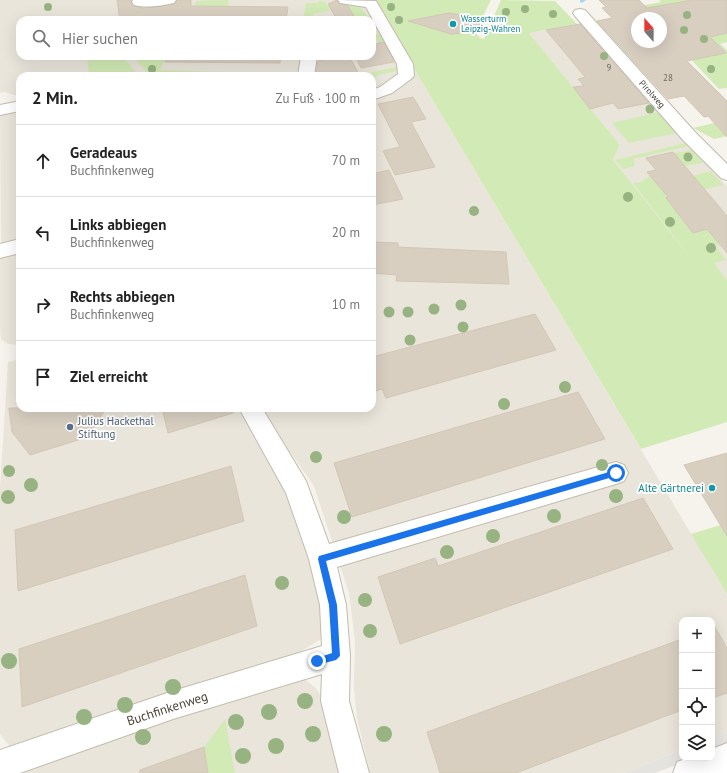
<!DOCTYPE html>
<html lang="de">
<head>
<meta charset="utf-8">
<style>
	:root { --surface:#fff; --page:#f6f6f6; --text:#222; --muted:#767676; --line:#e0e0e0 }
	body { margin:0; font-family:"PT Sans",sans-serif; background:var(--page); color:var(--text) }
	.controls { position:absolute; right:12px; bottom:12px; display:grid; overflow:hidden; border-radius:8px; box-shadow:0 4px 16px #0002 }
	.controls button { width:36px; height:36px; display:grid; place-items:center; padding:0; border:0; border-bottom:1px solid var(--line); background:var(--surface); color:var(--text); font:20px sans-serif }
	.compass { position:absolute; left:631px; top:12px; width:36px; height:36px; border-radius:50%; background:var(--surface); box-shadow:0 4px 16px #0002; rotate:339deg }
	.stop { position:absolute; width:12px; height:12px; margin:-9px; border:3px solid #1a73e8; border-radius:50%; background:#fff }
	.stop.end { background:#1a73e8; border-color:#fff; box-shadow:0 1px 4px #0008 }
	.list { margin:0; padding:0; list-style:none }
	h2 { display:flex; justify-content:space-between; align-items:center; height:52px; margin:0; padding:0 16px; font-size:17px }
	h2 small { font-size:13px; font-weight:400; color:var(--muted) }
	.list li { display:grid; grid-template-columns:26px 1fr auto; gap:12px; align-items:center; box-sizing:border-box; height:72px; padding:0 16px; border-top:1px solid var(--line) }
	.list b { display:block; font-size:15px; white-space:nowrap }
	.list p { margin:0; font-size:13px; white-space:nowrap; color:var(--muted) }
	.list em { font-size:13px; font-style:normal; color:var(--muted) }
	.icon { flex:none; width:22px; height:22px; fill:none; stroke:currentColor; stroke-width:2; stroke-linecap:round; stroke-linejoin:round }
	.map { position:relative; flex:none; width:727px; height:773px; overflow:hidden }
	.search { position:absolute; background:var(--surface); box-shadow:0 4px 16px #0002; left:16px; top:16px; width:360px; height:44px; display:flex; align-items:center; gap:10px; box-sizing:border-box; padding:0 14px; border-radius:12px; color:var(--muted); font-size:15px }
	.panel { position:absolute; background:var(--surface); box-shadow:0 4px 16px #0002; left:16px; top:72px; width:360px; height:340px; border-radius:12px }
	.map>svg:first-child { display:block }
	.residential { fill:#eae5da; fill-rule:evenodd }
	.green { fill:#d2eab5 }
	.parking { fill:#e5e3e0 }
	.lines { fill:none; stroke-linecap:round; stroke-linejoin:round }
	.stream { fill:#a9d4f2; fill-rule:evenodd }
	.building { fill:#d8cfc1; stroke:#d3c7b4; fill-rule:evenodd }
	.minor-casing { stroke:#c2bbae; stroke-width:2 }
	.minor { fill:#fff; fill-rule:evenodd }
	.tree { fill:#97b381 }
	.route { fill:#1a73e8 }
	.culture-dot { fill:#0f9aa8; stroke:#fff; stroke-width:1.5 }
	.service-dot { fill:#5c6f8a; stroke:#fff; stroke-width:1.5 }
	.labels { text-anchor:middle; stroke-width:3.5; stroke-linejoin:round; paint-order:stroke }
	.far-culture-label { font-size:9px; fill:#0d838f; stroke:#fff; text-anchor:start }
	.number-label { font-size:9px; fill:#6e675b }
	.far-street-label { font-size:9px; fill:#4b4439; stroke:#fff }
	.service-label { font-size:11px; fill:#4e5e75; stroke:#fff; text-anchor:start }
	.culture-label { font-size:11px; fill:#0d838f; stroke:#fff; text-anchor:end }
	.near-street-label { font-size:13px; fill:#4b4439; stroke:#fff }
</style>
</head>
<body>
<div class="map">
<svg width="727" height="773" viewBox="0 0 727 773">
	<rect width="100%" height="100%" fill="#f6f3ec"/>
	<g class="residential">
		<path d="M0,0h373l354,594v139l-15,6v-119h-30v130l-59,23h-253l-13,-55 -3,-31 1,-46 -6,-48 -35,-107 -43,-61 -7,-17h108v-332h-352v21l-15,-5 -5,1zM20,20h352v36h-352z"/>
		<polygon points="584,23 727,186 727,303 613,160 620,145 529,33"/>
		<polygon points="20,109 20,241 1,245 0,113"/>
		<polygon points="20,251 20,345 8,344 1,339 0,327 0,256"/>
		<polygon points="20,359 20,408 241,408 261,450 291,495 307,544 326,626 321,639 300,652 10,747 0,734 0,488 8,362"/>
		<polygon points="292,678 304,679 316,688 324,701 342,773 11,773"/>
	</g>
	<g class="green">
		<polygon points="229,0 227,7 195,6 196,1"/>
		<polygon points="373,0 491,0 475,32 480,38 484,39 501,0 555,1 577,24 529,33 620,145 613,160 695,263 633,183 639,183 650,176 658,185 711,171 723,185 666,198 693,232 727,224 727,243 715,246 726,260 714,263 727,280 727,422 641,449"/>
		<polygon points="659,0 718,0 727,8 727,42 720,44 727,50 727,88 719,89 683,51 661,18 640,6 661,2"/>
		<polygon points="319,1 325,1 330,11 313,14 315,20 306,20 304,15 306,3 319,3"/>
		<path d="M338,2c16,1 24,3 32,18h-14l-7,-12 -9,1z"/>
		<polygon points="382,34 401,70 378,75 372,80 372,76 369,76 372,72 397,67 384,43 379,43 375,35"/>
		<polygon points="87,56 122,56 139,76 89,76"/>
		<polygon points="132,56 167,56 160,70 287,74 283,76 148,76 146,71"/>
		<polygon points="659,112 677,133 629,143 612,123"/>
		<polygon points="727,120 727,136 714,139 693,128"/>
		<polygon points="686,143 689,146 633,159 635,166 623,169 615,160"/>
		<polygon points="692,150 703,163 685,166 674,153"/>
		<polygon points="727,523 727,594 691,534"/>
		<polygon points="225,719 235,773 208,773 204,747"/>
	</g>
	<g class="parking">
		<polygon points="727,733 727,745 712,751 712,739"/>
		<polygon points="682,750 682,758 694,758 655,773 623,773"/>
	</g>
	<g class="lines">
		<polygon class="stream" points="580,0 586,0 582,3 580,2"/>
	</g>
	<g class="building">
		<polygon points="117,0 131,0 131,3 134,6 143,8 174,4 177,0 191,0 191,6 288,7 286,20 120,20"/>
		<polygon points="337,0 340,4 348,6 356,20 337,20 328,4"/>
		<path d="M599,0h40l8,8 45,-8h35v33l-17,4 16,16 -39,8 40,40v36l-19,-21 -4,1 -20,-21 -16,3 -71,-78 15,-3 -10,-10 4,-1zM637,18h24v24h-24z"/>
		<polygon points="449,13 463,15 482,25 463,33 451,34 408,21"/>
		<polygon points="580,24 649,103 618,109 613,103 590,109 573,87 584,86 578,79 585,77 546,30"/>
		<polygon points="384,42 394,62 361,68 355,56 372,56 372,45"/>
		<polygon points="167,56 281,56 280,63 165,62"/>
		<polygon points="349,56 360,76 316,76 318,61"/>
		<polygon points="413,97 426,119 411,122 435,167 395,175 383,151 400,147 378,104"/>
		<polygon points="673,152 727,216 727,253 707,229 693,233 666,198 668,197 647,172 656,170 646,158"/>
		<polygon points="389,170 403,199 372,205 372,174"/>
		<polygon points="372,242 398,243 398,247 506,252 509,284 396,281 397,275 372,273"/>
		<polygon points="535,314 556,350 386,398 382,389 372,392 372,357"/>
		<polygon points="578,392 605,439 352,517 334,463"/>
		<polygon points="9,408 106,408 88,437 30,455 12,432"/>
		<polygon points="162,408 232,408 233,413 168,433"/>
		<polygon points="727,453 727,536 684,465"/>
		<polygon points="231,466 244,521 18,591 15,530"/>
		<polygon points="643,498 673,549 400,644 378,577 435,558 438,566"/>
		<polygon points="245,575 257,626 22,707 19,649"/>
		<polygon points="715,627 727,648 727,693 712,698 712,629"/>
		<polygon points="682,639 682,710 516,773 440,773 427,732"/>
		<polygon points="204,747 208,773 140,773 140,770"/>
	</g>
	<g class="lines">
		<g class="minor-casing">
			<g id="minor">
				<path d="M133,0h43l-2,3c-12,3 -28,5 -40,2l-2,-3z"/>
				<polygon points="338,0 376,1 413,64 414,76 411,79 392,93 372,100 372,90 380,87 398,74 397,64 366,7 340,3"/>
				<polygon points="580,9 585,10 695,132 727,164 727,180 721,178 683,140 575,16 573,13 575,10"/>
				<polygon points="301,56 317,56 314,76 298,76"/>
				<polygon points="20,101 20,111 0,115 0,105"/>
				<polygon points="20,239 20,253 0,258 0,244"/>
				<polygon points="239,408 262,408 306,481 329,544 616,462 624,465 628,473 624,481 616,484 337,567 346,605 350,656 349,701 369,773 339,773 321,701 322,674 173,719 20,773 0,773 0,750 173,691 322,646 320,605 309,559 286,493"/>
				<polygon points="727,743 727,773 673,773 677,762 688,758 712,758 712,749"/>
			</g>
		</g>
		<use href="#minor" class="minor"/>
	</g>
	<g class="tree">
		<circle cx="48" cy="7" r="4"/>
		<circle cx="391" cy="7" r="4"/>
		<circle cx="525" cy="9" r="4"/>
		<circle cx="506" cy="12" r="4"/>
		<circle cx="553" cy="14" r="4"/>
		<circle cx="687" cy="15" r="4"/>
		<circle cx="399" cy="20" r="4"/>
		<circle cx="684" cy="30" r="4"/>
		<circle cx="704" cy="39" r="4"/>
		<circle cx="604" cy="56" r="4"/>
		<circle cx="152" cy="69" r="4"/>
		<circle cx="711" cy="69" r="4"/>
		<circle cx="650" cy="109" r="4.5"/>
		<circle cx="688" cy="157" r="4.5"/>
		<circle cx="628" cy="197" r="5"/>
		<circle cx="474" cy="211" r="5"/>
		<circle cx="670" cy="222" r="5"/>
		<circle cx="711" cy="248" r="5"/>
		<circle cx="461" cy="305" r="5.5"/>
		<circle cx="434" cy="309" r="5.5"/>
		<circle cx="389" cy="312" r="5.5"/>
		<circle cx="408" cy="312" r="5.5"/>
		<circle cx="463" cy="327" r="5.5"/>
		<circle cx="410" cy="340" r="5.5"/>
		<circle cx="565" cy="387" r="6"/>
		<circle cx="504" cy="404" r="6"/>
		<circle cx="316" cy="457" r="6"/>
		<circle cx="602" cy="465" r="6"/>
		<circle cx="9" cy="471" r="6"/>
		<circle cx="31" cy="485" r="7"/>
		<circle cx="616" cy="496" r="7"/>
		<circle cx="8" cy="497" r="7"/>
		<circle cx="554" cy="516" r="7"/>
		<circle cx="344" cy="517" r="7"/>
		<circle cx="493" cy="536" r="7"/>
		<circle cx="447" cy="552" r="7"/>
		<circle cx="282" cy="583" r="7"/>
		<circle cx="365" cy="600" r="7"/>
		<circle cx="370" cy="631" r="7"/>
		<circle cx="9" cy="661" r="8"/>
		<circle cx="173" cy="687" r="8"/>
		<circle cx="305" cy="701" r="8"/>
		<circle cx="125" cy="705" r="8"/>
		<circle cx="269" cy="712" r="8"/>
		<circle cx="84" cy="717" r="8"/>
		<circle cx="236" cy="722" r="8"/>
		<circle cx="313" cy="734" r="8"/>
		<circle cx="384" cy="734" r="8"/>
		<circle cx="143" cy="737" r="8"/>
		<circle cx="276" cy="746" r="8"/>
		<circle cx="243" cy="756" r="8"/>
	</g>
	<polygon class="route" points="616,470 619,473 616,476 326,561 337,605 340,656 336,660 317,665 314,664 314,659 332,653 329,605 318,559 319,556"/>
	<g class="culture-dot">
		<circle cx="453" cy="24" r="4"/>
		<circle cx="712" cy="488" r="4"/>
	</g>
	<circle class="service-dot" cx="70" cy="427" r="4"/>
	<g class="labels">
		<g class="far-culture-label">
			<text x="461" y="22">Wasserturm<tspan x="461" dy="10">Leipzig-Wahren</tspan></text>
		</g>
		<g class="number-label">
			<text x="609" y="71">9</text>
			<text x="668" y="81">28</text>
		</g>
		<g class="far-street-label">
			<text transform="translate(652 94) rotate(48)" y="3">Pirolweg</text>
		</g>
		<g class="service-label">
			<text x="78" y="425">Julius Hackethal<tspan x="78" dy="13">Stiftung</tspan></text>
		</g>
		<g class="culture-label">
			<text x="704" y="492">Alte Gärtnerei</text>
		</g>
		<g class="near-street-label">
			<text transform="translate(167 708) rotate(-18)" y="5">Buchfinkenweg</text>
		</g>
	</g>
</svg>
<div class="controls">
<button>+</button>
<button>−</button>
<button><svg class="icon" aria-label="locate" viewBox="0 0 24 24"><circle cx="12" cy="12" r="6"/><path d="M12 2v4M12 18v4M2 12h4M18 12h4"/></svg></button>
<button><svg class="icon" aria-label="layers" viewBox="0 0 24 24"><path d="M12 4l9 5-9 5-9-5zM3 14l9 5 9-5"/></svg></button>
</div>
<svg class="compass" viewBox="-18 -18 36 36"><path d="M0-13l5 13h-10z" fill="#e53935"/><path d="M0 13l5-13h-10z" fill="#767676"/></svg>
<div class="stop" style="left:616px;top:473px"></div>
<div class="stop end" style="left:317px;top:661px"></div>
<div class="search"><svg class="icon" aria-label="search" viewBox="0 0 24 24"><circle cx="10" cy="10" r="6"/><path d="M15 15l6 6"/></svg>Hier suchen</div>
<section class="panel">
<h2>2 Min.<small>Zu Fuß · 100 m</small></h2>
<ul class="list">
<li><svg class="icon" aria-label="ahead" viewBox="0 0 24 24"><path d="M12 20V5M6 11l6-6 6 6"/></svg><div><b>Geradeaus</b><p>Buchfinkenweg</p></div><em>70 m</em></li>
<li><svg class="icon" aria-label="left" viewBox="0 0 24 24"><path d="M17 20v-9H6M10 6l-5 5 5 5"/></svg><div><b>Links abbiegen</b><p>Buchfinkenweg</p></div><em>20 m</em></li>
<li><svg class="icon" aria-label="right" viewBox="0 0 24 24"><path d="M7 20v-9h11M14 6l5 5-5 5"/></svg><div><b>Rechts abbiegen</b><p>Buchfinkenweg</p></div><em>10 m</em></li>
<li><svg class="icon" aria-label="arrive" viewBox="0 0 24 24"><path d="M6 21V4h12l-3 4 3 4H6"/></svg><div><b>Ziel erreicht</b></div></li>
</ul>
</section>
</div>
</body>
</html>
